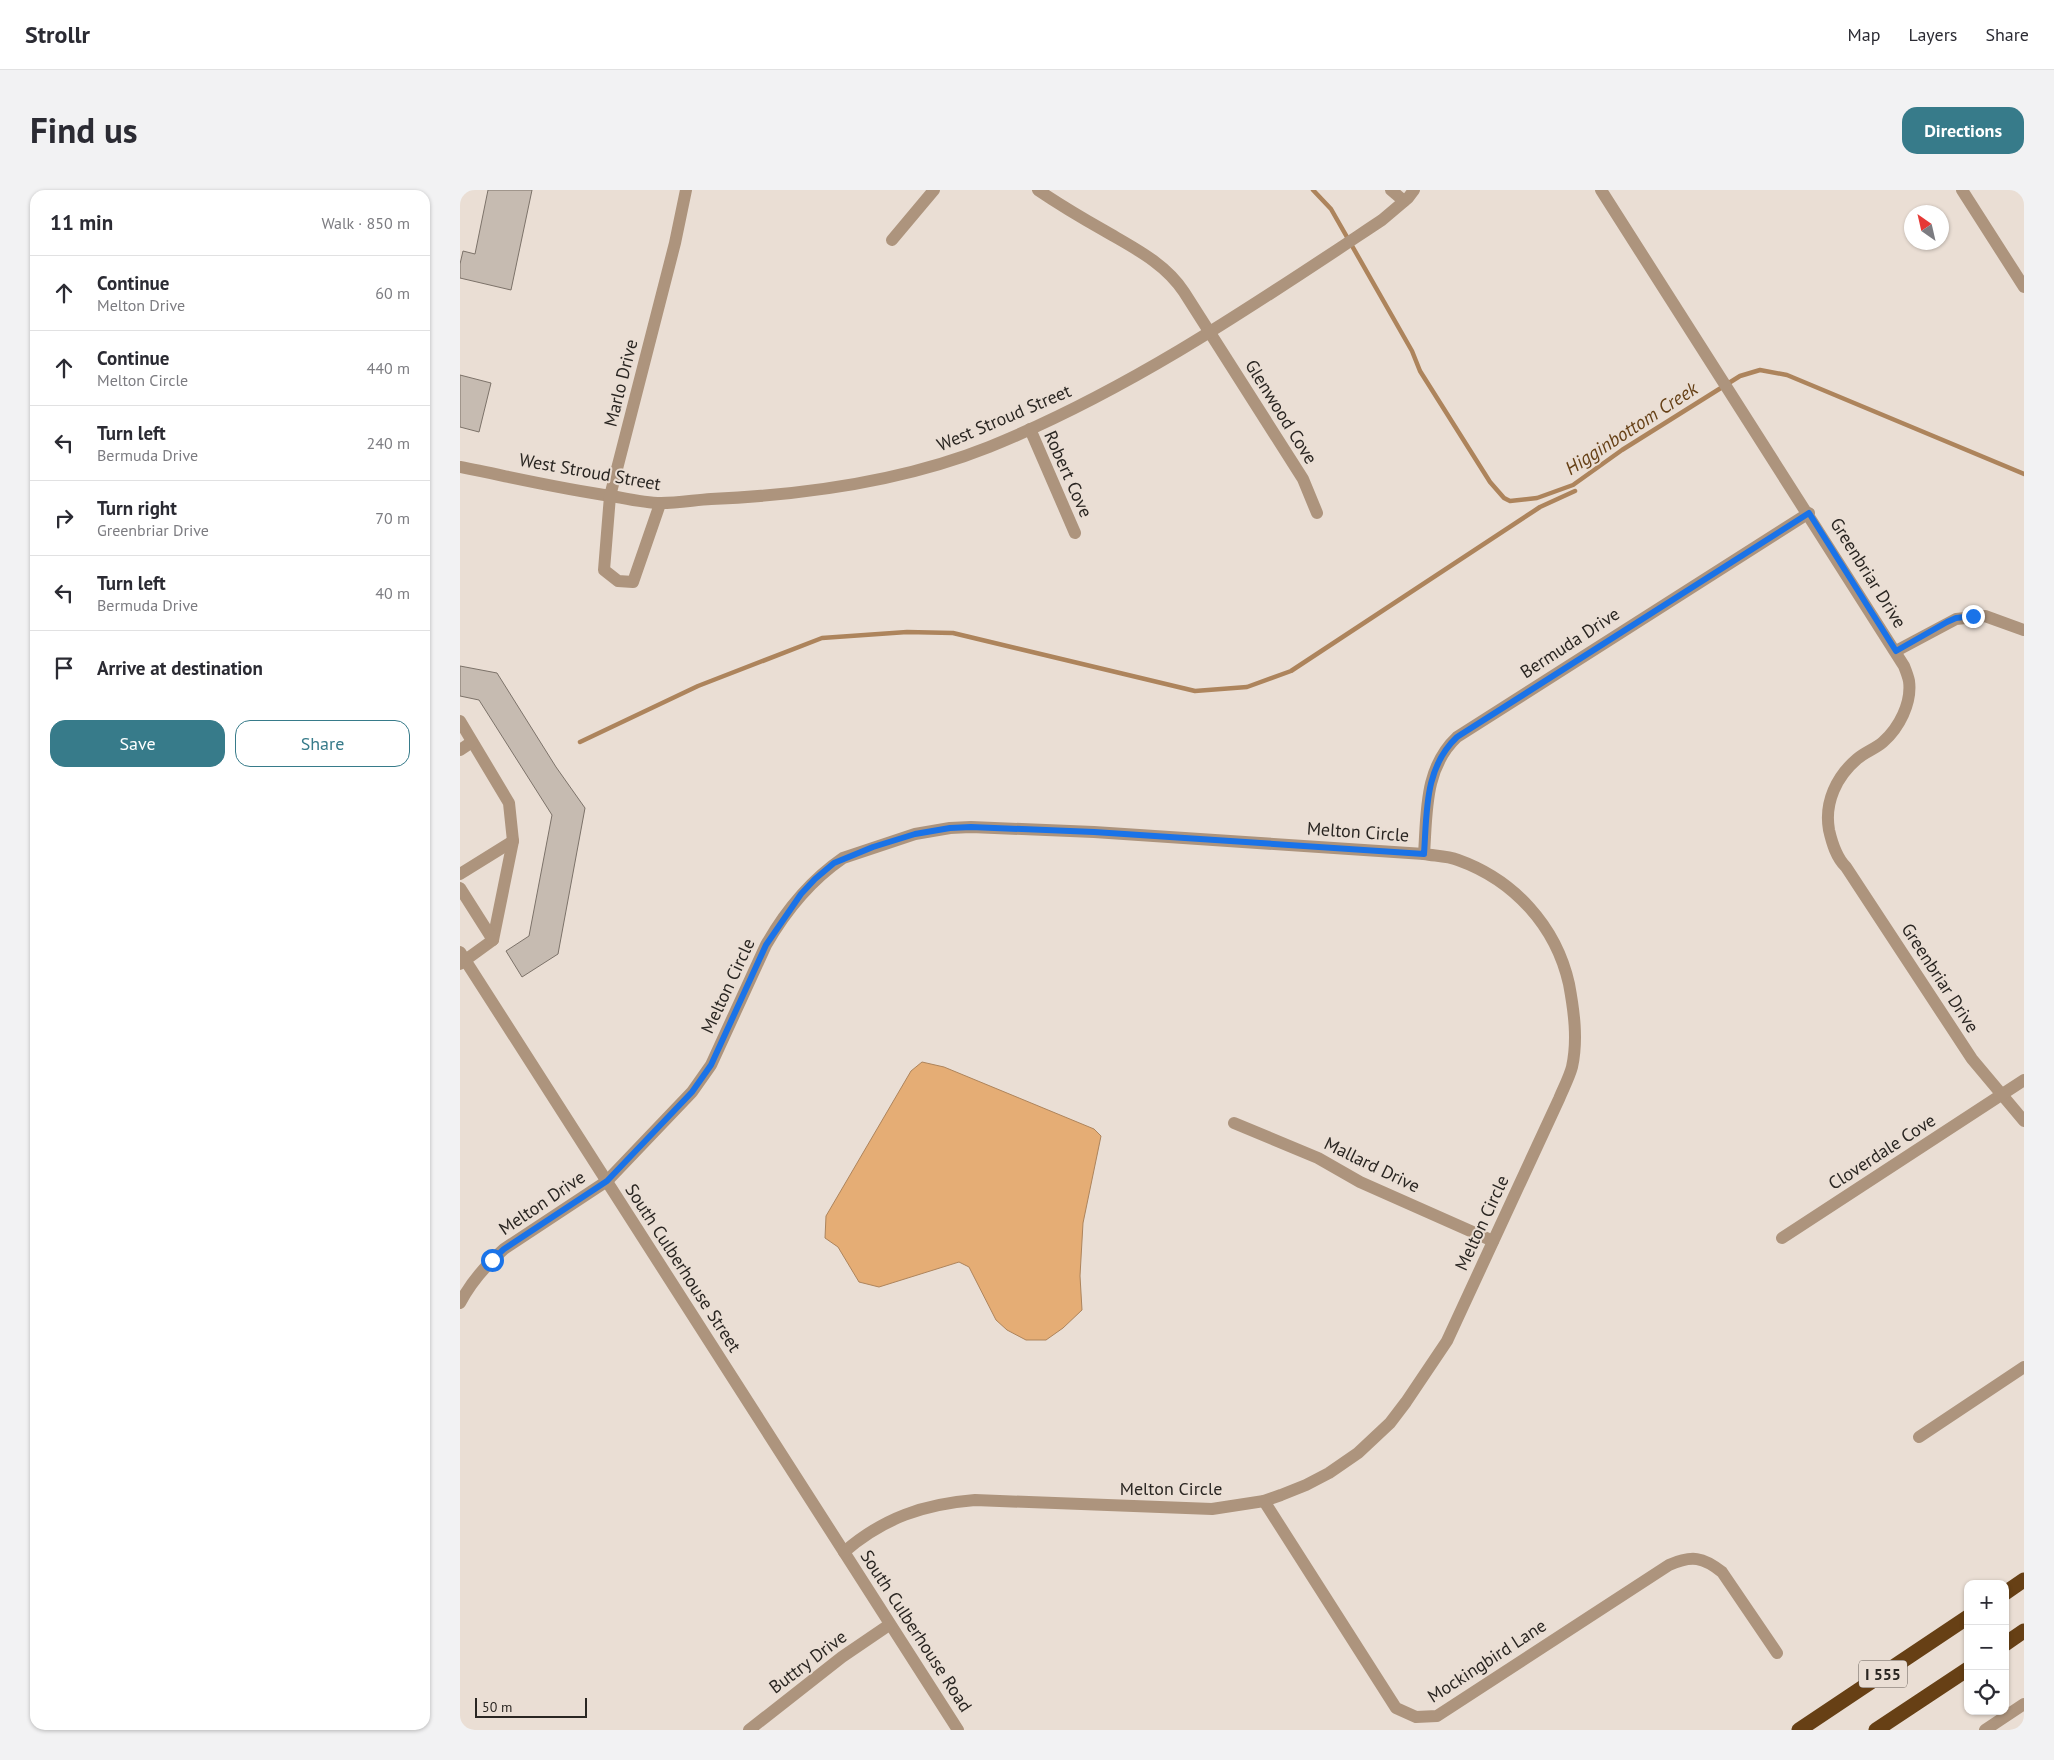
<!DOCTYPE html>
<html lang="en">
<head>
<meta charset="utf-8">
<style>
	:root { --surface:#fff; --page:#f2f2f3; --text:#2b2b33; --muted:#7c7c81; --line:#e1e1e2; --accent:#377b8a }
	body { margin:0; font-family:"PT Sans",sans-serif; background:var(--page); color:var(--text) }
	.controls { position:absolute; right:15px; bottom:15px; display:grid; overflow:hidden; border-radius:10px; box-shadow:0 1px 4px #0004 }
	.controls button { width:45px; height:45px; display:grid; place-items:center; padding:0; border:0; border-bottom:1px solid var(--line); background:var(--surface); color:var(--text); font:25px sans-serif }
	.compass { position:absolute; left:1444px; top:15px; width:45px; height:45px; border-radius:50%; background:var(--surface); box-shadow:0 1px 4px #0004; rotate:326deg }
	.scale { position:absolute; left:15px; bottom:12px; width:112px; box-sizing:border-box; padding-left:5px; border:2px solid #2a2622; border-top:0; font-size:14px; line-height:18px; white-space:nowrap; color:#2a2622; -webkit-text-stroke:4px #eaded4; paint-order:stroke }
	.stop { position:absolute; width:15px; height:15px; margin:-11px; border:4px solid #1a73e8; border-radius:50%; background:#fff }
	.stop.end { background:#1a73e8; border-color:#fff; box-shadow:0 1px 5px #0008 }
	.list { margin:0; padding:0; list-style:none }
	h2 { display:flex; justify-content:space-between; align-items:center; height:65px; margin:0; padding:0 20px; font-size:21px }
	h2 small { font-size:16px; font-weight:400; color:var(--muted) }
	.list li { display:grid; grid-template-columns:32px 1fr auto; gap:15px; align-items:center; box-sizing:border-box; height:75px; padding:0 20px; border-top:1px solid var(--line) }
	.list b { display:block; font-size:19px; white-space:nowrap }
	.list p { margin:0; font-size:16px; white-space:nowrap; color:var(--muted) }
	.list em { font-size:16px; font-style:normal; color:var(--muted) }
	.actions { display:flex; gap:10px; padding:15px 20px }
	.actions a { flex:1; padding:11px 0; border:1px solid var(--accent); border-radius:15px; text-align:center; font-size:18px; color:var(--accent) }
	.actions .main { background:var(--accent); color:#fff }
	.icon { flex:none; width:28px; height:28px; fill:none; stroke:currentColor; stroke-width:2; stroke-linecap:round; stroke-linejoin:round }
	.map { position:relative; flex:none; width:1564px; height:1540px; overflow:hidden; border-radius:15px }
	header { display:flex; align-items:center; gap:30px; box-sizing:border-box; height:70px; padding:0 25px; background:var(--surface); border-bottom:1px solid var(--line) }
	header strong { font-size:24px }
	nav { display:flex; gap:28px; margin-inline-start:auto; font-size:18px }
	.intro { display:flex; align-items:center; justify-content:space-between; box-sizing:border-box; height:120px; padding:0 30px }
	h1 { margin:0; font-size:35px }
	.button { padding:12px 22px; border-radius:15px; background:var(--accent); color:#fff; font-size:18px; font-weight:700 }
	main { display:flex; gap:30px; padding:0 30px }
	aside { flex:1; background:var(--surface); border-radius:15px; box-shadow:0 1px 4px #0004 }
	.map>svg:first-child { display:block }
	.water { fill:#e5ad75; stroke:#ad845c }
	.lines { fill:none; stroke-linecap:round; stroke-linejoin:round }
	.stream { stroke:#ad845c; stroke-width:4.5 }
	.building { fill:#c6bbb1; stroke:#7c7269 }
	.minor { stroke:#ad947d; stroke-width:12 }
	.highway { stroke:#674015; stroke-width:15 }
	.route { stroke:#1a73e8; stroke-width:6 }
	.labels { text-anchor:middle; stroke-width:4; stroke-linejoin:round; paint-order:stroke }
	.shield { fill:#eaded4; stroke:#645d57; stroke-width:1 }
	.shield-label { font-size:16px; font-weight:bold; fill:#2a2622 }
	.street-label { font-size:18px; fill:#2a2622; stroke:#eaded4 }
	.water-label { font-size:19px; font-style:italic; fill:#664016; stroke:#eaded4 }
</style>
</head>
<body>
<header>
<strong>Strollr</strong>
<nav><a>Map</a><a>Layers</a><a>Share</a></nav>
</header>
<div class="intro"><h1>Find us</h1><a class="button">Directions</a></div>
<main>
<aside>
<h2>11 min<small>Walk · 850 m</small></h2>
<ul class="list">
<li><svg class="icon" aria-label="ahead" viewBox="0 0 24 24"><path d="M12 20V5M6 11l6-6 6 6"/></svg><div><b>Continue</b><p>Melton Drive</p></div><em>60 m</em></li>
<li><svg class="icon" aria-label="ahead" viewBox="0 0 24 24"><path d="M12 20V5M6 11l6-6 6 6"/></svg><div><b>Continue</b><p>Melton Circle</p></div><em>440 m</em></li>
<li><svg class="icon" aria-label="left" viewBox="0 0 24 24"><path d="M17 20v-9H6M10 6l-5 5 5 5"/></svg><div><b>Turn left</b><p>Bermuda Drive</p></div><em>240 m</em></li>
<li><svg class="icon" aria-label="right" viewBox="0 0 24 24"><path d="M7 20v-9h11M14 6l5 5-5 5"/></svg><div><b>Turn right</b><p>Greenbriar Drive</p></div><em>70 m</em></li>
<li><svg class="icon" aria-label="left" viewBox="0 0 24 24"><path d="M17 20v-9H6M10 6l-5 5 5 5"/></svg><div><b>Turn left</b><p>Bermuda Drive</p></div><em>40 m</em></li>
<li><svg class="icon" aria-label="arrive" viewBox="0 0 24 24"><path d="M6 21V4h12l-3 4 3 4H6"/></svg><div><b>Arrive at destination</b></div></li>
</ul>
<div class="actions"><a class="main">Save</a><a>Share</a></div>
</aside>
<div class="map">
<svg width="1564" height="1540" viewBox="0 0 1564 1540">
	<rect width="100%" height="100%" fill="#eaded4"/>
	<polygon class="water" points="462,872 484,877 634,939 641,946 623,1033 620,1086 622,1120 603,1138 586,1150 566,1150 547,1140 536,1130 509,1077 499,1072 419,1097 399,1092 378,1057 365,1048 366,1026 451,881"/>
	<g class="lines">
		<g class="stream">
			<polyline points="853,0 871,19 952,161 960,181 1030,292 1044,308 1050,311 1077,308 1113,295 1162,260 1280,186 1300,180 1327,185 1564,284"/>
			<polyline points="120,552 238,496 362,448 447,442 493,443 735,501 787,497 831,481 1080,317 1115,301"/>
		</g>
	</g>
	<g class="building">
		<polygon points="28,0 72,0 51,100 0,88 0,74 3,61 15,64"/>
		<polygon points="0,185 31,193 19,242 0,237"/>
		<polygon points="0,476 37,483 96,577 125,618 98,764 62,787 46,761 69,746 92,625 19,510 0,506"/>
	</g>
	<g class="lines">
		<g class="minor">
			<path d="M578,0c22,15 44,28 67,41 29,17 60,32 79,61l119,187 14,34"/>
			<polyline points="931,0 944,11"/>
			<path d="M1141,0l303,476c2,5 4,10 5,15 3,22 -10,47 -26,61 -8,7 -18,10 -26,17 -20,17 -33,43 -28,71 3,13 7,27 17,37l126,192 52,62"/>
			<polyline points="1502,0 1564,97"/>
			<polyline points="432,50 474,0"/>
			<polyline points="570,239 615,343"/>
			<path d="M0,277c51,10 101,22 152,29 16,3 33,7 49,7 17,0 34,-3 50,-4 91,-4 193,-18 278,-52 141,-57 268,-144 393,-227l26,-22 6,-8"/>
			<polyline points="200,314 173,392 158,391 144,380 150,306 215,53 226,0"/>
			<polyline points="1436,461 1496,429 1525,426 1564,440"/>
			<polyline points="0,531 49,613 53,651 33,750 0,774"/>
			<polyline points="0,560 12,552"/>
			<path d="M964,664c3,-41 0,-86 33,-117l352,-224"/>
			<polyline points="0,684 53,651"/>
			<polyline points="0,698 33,750"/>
			<polyline points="0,762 498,1540"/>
			<polyline points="774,933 858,968 900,992 1033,1051"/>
			<polyline points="1322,1048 1564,890"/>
			<path d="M0,1113c11,-21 26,-38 44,-54l103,-68 85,-89 19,-27 55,-120c20,-35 45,-65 77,-87l72,-24 35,-6 21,-1 123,5 330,22c11,2 23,2 34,6 56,20 98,66 111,124 5,27 9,56 3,83 -3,11 -9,22 -13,32l-112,242 -41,61 -16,21 -32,30 -29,20 -23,12 -25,10 -17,6 -52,8 -237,-9c-51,4 -92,18 -131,52"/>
			<polyline points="1459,1247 1564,1177"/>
			<path d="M804,1311l132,207 20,9 21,-1 232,-151c23,-10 34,-8 53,7l55,81"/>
			<polyline points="289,1540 382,1467 429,1435"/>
			<polyline points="1525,1540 1564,1514"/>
		</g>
		<g class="highway">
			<polyline points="1545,1403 1564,1390"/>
			<polyline points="1545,1454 1564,1441"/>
			<polyline points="1339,1540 1508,1427"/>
			<polyline points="1416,1540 1508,1479"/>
		</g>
	</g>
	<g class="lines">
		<path class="route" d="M32,1070l12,-11 103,-68 85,-89 19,-27 55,-120 35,-51 14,-15 19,-16 39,-16 42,-13 35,-6 21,-1 123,5 330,22c3,-41 0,-86 33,-117l352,-224 87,138 51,-29 9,-4 17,-2"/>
	</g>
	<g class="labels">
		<rect class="shield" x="1399" y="1470.5" width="48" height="27" rx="4"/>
		<g class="shield-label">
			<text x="1423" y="1490">I 555</text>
		</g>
		<g class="street-label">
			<text transform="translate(161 193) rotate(-76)" y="6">Marlo Drive</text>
			<text transform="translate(821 222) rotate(58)" y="6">Glenwood Cove</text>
			<text transform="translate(544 228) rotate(-23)" y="6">West Stroud Street</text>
			<text transform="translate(130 282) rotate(10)" y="6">West Stroud Street</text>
			<text transform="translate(608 284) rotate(66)" y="6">Robert Cove</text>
			<text transform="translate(1408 383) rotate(58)" y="6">Greenbriar Drive</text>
			<text transform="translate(1110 453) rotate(-33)" y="6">Bermuda Drive</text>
			<text transform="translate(898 642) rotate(4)" y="6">Melton Circle</text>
			<text transform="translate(1480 788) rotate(57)" y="6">Greenbriar Drive</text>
			<text transform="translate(268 796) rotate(-65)" y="6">Melton Circle</text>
			<text transform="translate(1422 962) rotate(-33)" y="6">Cloverdale Cove</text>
			<text transform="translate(912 975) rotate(26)" y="6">Mallard Drive</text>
			<text transform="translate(82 1013) rotate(-34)" y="6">Melton Drive</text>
			<text transform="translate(1022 1033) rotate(-65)" y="6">Melton Circle</text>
			<text transform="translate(223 1078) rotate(57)" y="6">South Culberhouse Street</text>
			<text x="711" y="1305">Melton Circle</text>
			<text transform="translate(456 1441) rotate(57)" y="6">South Culberhouse Road</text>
			<text transform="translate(1027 1471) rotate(-33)" y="6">Mockingbird Lane</text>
			<text transform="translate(348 1472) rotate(-37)" y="6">Buttry Drive</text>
		</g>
		<g class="water-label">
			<text transform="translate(1171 238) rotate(-33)" y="7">Higginbottom Creek</text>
		</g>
	</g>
</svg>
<div class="controls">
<button>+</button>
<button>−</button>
<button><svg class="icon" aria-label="locate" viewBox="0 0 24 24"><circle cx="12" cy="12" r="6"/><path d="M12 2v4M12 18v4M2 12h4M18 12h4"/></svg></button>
</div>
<svg class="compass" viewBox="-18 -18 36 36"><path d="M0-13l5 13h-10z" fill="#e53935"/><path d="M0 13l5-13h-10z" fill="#7c7c81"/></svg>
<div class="scale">50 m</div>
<div class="stop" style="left:32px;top:1070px"></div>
<div class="stop end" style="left:1513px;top:426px"></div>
</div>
</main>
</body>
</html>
